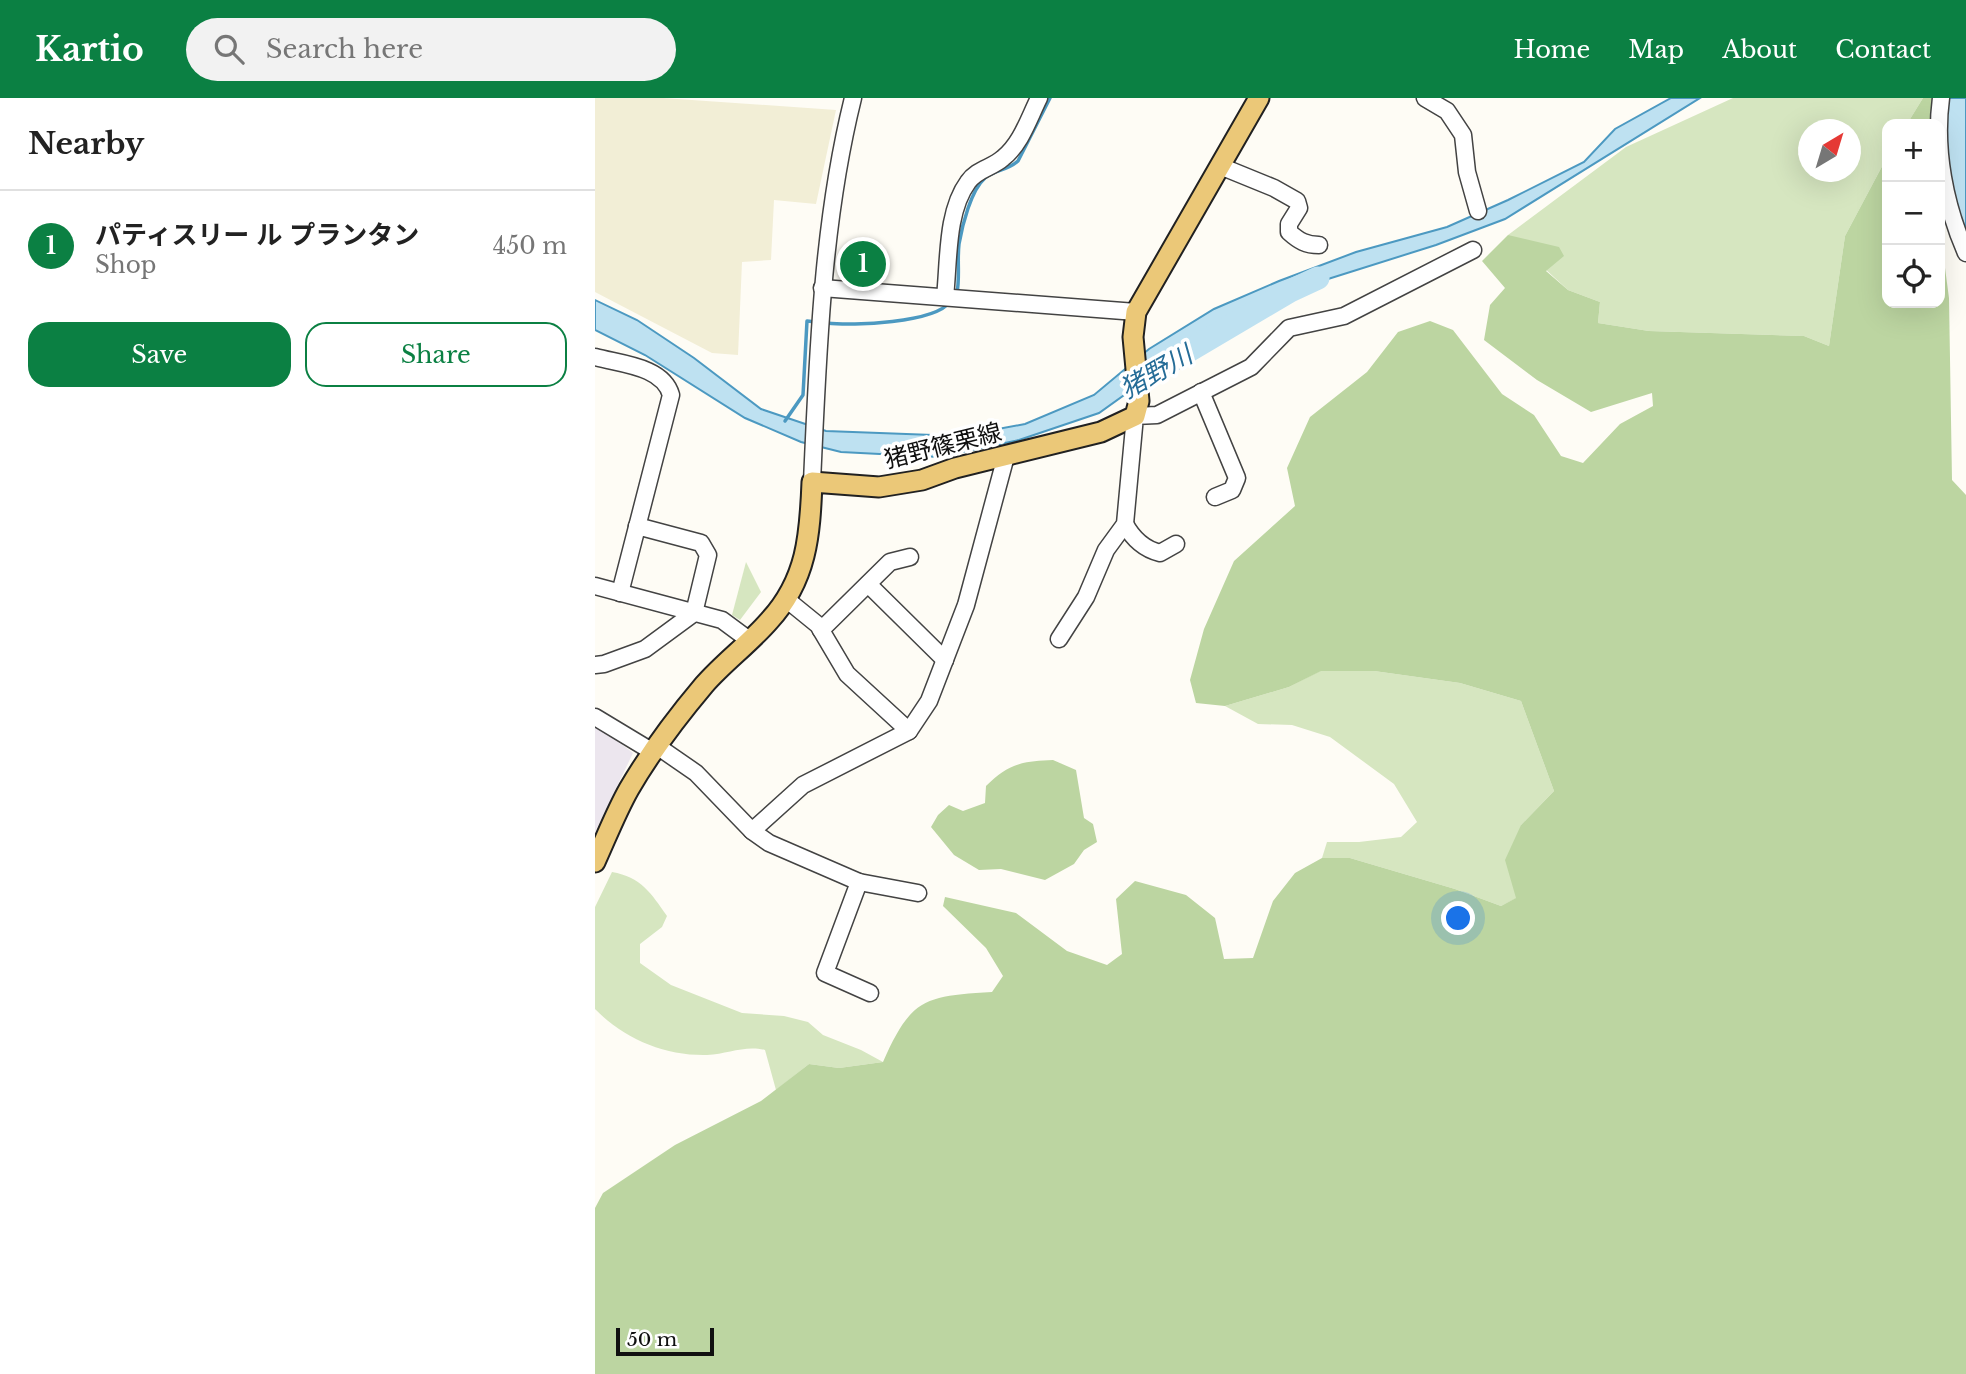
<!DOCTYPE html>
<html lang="en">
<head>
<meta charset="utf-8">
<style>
	:root { --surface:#fff; --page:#f2f2f2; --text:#222; --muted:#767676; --line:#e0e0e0; --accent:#0b8043 }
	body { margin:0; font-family:"Libre Baskerville","Noto Sans JP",serif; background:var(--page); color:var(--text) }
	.controls { position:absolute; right:21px; top:21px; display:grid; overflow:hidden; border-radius:14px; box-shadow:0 7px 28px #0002 }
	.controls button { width:63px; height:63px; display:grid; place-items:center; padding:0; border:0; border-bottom:2px solid var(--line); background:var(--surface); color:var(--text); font:35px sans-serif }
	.compass { position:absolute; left:1203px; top:21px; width:63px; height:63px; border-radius:50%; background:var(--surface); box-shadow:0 7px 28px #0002; rotate:38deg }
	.scale { position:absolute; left:21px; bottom:18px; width:98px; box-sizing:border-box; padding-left:7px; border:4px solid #101010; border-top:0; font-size:19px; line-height:24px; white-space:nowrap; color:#101010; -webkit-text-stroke:5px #fff; paint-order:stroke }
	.you { position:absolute; left:864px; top:821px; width:24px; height:24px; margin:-18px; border:5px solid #fff; border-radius:50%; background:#1a73e8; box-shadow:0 0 0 10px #1a73e833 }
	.badge { display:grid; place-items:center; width:46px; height:46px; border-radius:50%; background:var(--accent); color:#fff; font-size:23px; font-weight:700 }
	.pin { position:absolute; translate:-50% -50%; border:4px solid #fff; box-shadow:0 2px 7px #0006 }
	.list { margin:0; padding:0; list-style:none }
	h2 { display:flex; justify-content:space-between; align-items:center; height:91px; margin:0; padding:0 28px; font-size:30px }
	h2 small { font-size:23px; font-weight:400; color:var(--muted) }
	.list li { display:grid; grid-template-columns:46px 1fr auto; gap:21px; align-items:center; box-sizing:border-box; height:112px; padding:0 28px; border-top:2px solid var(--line) }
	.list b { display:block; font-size:26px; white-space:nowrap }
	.list p { margin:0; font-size:23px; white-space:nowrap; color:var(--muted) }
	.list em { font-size:23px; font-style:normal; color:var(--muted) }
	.actions { display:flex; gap:14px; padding:21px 28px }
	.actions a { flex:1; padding:16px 0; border:2px solid var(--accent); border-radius:21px; text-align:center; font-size:24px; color:var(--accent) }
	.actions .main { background:var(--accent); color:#fff }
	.icon { flex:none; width:38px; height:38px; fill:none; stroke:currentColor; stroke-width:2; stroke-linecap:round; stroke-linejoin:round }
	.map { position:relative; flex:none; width:1371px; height:1276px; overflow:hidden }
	header { display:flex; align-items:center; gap:42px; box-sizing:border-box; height:98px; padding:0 35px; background:var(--accent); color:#fff }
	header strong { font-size:33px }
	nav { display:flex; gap:38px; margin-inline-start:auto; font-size:24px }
	.search { width:490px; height:63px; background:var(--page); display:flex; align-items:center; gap:18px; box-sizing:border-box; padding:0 24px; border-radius:38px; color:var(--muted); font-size:26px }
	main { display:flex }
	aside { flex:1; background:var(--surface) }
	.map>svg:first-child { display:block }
	.industrial { fill:#ece6ee }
	.farmland { fill:#f2eed6 }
	.green { fill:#d6e6c0; fill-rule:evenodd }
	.forest { fill:#bcd5a1 }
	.water { fill:#bee1f1; stroke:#4c99c1; stroke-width:2 }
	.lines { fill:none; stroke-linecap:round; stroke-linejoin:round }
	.stream { stroke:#4c99c1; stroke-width:3.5 }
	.river { stroke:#bee1f1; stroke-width:23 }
	.minor-casing { stroke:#434343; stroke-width:19 }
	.major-casing { stroke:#212121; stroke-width:23 }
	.minor { stroke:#fff; stroke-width:16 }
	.major { stroke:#ebc878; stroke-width:19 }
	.labels { text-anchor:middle; stroke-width:7; stroke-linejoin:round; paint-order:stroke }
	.street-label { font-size:24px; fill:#101010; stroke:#fff }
	.water-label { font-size:26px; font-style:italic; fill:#256c97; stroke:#fff }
</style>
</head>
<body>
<header>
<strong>Kartio</strong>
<div class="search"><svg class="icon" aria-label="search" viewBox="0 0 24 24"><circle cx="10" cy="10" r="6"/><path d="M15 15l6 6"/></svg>Search here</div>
<nav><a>Home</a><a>Map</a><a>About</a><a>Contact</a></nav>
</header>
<main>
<aside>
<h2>Nearby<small></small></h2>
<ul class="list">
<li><span class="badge">1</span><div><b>パティスリー ル プランタン</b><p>Shop</p></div><em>450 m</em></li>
</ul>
<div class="actions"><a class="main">Save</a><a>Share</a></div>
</aside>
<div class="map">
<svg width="1371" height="1276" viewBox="0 0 1371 1276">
	<rect width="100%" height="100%" fill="#fefcf5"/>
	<polygon class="industrial" points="0,626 38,655 0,734"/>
	<polygon class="farmland" points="0,0 68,0 241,12 221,106 179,102 176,162 147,164 143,257 117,255 0,194"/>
	<g class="green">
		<path d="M1138,0h190l-16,26h-20v33l-42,79 -16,110 -25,-10 -155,-5 -51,-8 2,-21 -32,-12 -60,-55 118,-88zM1213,32h42v42h-42z"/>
		<polygon points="151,464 166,494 145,522 137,517"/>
		<polygon points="725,573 779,573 865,585 926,603 959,693 926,727 922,800 906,808 860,791 755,760 727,760 732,744 764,744 806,739 822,724 799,686 735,639 697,627 663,626 630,608 694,589"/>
		<path d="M17,774c29,5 39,21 55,44l-5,11 -22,17v19l31,22 71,28 42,3 24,6 15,13 38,15 22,12 -44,6 -30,-4 -33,26 -11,-40c-20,-5 -37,4 -58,5 -42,1 -83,-16 -112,-46v-102z"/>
	</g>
	<g class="forest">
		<polygon points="1328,0 1357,0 1366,7 1345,109 1345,26 1312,26"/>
		<path d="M1292,59v146h53v-73l9,68 3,182 14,15v879h-1371v-166l8,-15 72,-48 86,-44 48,-37 30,4 44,-6c28,-64 42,-66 109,-70l11,-16 -17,-28 -43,-42 2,-9 71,16 51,38 40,14 15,-11 -6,-55 19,-18 51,14 29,23 9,41 29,-1 20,-57 22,-28 27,-15h28l105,31 46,17 15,-8 -11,-38 16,-35 33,-34 -33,-90 -61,-18 -86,-12h-53l-32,16 -64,19 -29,-3 -6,-23 14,-51 30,-68 61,-55 -8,-38 23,-51 57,-45 31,-40 32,-11 23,9 49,64 32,21 27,41 22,7 37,-39 33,-18 -1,-13 -61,19 -54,-32 -53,-40 6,-35 15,-17 -23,-27 26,-26 51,12 5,9 -18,15 22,19 32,12 -2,21 51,8 155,5 25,10 16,-110z"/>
		<path d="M458,662l23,10 8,48 9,6 4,18 -13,8 -10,14 -29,16 -44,-11 -22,1 -25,-15 -23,-28 7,-12 11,-10 14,6 22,-8 1,-17c22,-22 36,-25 67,-26z"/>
	</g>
	<g class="water">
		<polygon points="1076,0 1105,0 910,121 841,147 695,193 592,252 504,315 424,342 343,359 246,354 206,344 150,320 50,257 0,232 0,202 42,222 99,260 166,311 231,333 365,338 430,326 499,297 554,251 619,211 684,183 761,154 852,129 913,102 989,64 1020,31"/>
		<polygon points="1352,0 1371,0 1371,142 1355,85 1350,45"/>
	</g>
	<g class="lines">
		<g class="stream">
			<path d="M362,195c3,-16 0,-33 2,-49 3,-18 12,-54 26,-66 11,-9 22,-7 33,-17l32,-63"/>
			<path d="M232,225c26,3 107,0 123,-21"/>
			<polyline points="190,323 208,297 212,223 221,224"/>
		</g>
		<polyline class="river" points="568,268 695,193 723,180"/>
		<g class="minor-casing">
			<g id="minor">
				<polyline points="830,0 852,13 868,37 872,74 883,113"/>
				<path d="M1346,0c-7,52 4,107 25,155"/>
				<path d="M625,68l54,22 23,13 2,7 -10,16v8c10,9 17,13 30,13"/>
				<polyline points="227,190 541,214"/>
				<path d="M350,199c4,-36 1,-85 23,-115 9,-13 24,-14 35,-24 18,-14 26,-40 36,-60"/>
				<path d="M0,259c25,7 68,9 76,38l-51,198"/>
				<polyline points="606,294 642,380 637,392 620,399"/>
				<path d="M217,384c6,-129 10,-259 41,-384"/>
				<path d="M530,426c8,15 19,25 35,29l16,-9"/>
				<polyline points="273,486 350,562"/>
				<polyline points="0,488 127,522 154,542"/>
				<polyline points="191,501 223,527 252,576 314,633"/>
				<polyline points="226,532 295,464 315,459"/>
				<polyline points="464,541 491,499 511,452 530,426 540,318 562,317 656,269 694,230 749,218 878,152"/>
				<polyline points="0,567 9,566 50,551 99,515 113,457 106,445 42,428"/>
				<polyline points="0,619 58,654"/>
				<polyline points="62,648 101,675 157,733 208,687 314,633 334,603 371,507 411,358"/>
				<polyline points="157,733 174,745 264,784 323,795"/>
				<polyline points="264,784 230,875 275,895"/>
			</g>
		</g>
		<g class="major-casing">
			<path id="major" d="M0,764c11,-24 21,-50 34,-73 21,-36 48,-72 75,-104 20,-23 45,-41 65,-64 38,-41 41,-86 43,-139l67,5 43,-7 33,-12 146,-36 34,-16 4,-15 -6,-64 3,-25 123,-214"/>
		</g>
		<use href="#minor" class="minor"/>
		<use href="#major" class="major"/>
	</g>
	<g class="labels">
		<g class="street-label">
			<text transform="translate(348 348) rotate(-14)" y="8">猪野篠栗線</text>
		</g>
		<g class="water-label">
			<text transform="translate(561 274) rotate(-30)" y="9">猪野川</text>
		</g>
	</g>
</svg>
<div class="controls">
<button>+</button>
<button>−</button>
<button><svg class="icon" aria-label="locate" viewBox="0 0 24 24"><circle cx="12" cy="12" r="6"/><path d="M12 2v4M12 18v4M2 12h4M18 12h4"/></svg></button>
</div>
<svg class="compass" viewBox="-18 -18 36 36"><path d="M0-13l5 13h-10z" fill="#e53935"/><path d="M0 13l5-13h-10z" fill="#767676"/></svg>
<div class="scale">50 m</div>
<div class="you"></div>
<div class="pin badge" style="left:268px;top:166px">1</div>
</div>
</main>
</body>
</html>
